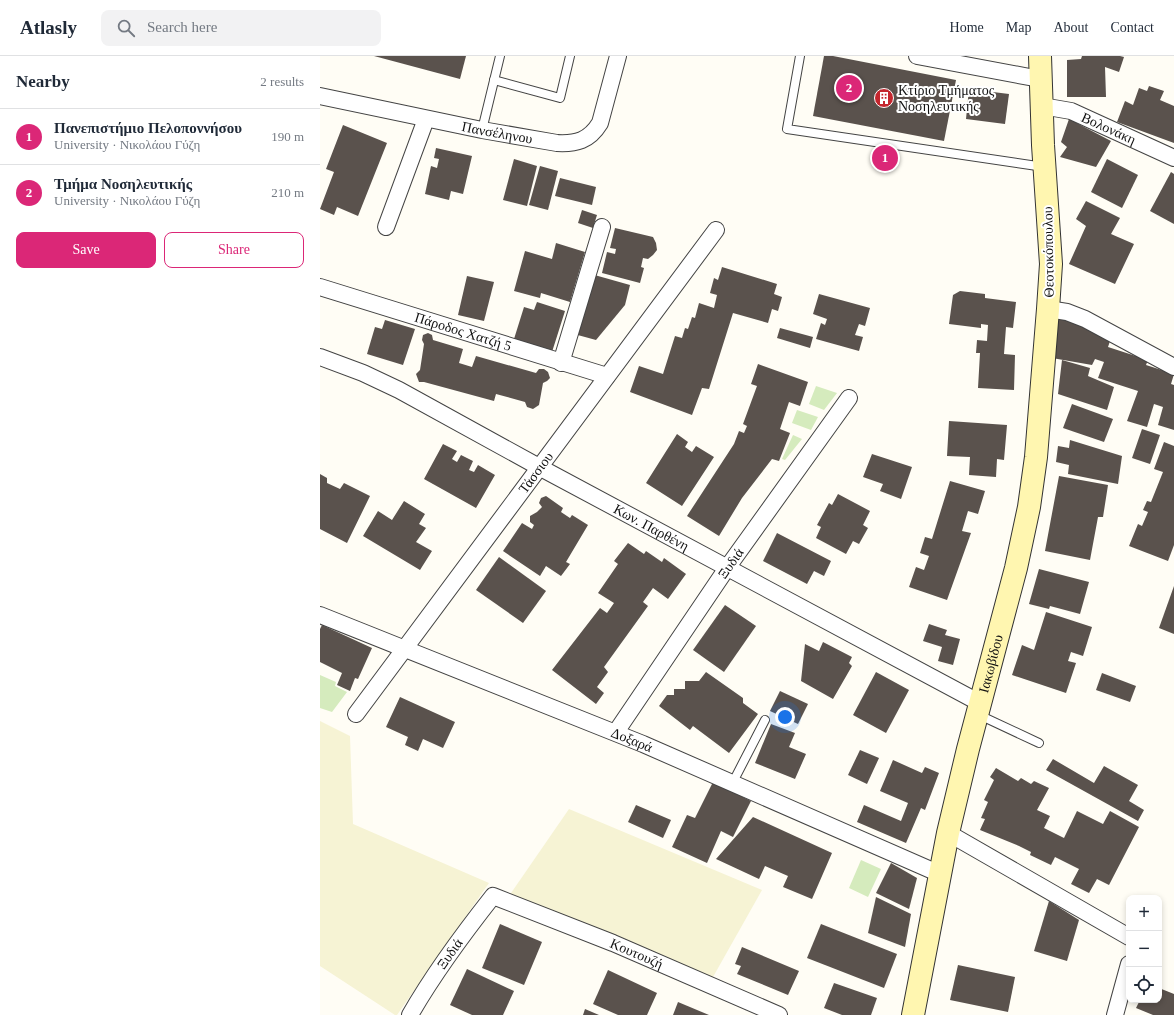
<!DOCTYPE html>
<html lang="en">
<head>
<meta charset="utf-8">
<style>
	:root { --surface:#fff; --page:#f2f2f3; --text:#1f2937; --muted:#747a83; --line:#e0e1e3; --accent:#db2777 }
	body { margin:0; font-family:"Times New Roman",serif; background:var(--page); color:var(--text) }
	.controls { position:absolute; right:12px; bottom:12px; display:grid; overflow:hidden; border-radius:8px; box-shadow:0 2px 6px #0003 }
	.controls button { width:36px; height:36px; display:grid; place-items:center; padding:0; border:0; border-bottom:1px solid var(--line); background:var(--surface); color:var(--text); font:20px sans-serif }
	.you { position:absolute; left:465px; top:661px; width:14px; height:14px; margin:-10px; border:3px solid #fff; border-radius:50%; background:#1a73e8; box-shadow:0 0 0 6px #1a73e833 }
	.badge { display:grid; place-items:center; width:26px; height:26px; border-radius:50%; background:var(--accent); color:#fff; font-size:13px; font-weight:700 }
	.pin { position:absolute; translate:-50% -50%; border:2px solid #fff; box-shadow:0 1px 4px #0006 }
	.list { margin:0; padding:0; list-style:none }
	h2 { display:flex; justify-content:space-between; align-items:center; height:52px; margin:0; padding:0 16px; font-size:17px }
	h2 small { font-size:13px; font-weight:400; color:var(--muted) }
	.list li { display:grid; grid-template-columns:26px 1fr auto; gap:12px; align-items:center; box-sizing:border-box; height:56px; padding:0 16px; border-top:1px solid var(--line) }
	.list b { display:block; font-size:15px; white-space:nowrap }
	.list p { margin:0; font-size:13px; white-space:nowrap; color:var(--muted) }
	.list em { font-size:13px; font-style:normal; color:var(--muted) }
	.actions { display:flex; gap:8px; padding:12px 16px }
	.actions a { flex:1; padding:9px 0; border:1px solid var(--accent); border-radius:8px; text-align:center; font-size:14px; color:var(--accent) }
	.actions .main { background:var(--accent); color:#fff }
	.icon { flex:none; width:22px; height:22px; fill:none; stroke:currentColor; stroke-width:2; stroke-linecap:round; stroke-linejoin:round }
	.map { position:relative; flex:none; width:854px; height:959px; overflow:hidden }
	header { display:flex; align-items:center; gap:24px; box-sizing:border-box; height:56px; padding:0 20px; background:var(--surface); border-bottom:1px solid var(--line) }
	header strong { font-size:19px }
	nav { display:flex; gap:22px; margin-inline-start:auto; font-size:14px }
	.search { width:280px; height:36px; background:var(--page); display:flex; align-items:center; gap:10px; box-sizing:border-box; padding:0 14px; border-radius:8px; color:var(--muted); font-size:15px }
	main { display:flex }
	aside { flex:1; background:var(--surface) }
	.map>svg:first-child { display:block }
	.farmland { fill:#f6f3d4 }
	.green { fill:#d5ebbd }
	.building { fill:#5a524d }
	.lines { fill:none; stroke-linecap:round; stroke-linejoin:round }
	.lane-casing { stroke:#444; stroke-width:10 }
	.street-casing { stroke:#444; stroke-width:18 }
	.secondary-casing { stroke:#333; stroke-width:24 }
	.lane { stroke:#fff; stroke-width:8 }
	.street { stroke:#fff; stroke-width:16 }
	.secondary { stroke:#fff6b0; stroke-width:22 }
	.labels { text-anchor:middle; stroke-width:4; stroke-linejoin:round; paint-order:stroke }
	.poi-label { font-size:14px; fill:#111; stroke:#fff; text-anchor:start }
	.street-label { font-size:14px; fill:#111; stroke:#fff }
</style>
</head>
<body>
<header>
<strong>Atlasly</strong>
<div class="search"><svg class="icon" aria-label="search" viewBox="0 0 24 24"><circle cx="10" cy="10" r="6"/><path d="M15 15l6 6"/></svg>Search here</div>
<nav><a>Home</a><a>Map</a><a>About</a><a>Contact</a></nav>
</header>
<main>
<aside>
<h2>Nearby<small>2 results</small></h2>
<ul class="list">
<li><span class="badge">1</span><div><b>Πανεπιστήμιο Πελοποννήσου</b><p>University · Νικολάου Γύζη</p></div><em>190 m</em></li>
<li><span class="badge">2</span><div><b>Τμήμα Νοσηλευτικής</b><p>University · Νικολάου Γύζη</p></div><em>210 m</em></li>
</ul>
<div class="actions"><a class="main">Save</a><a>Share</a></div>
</aside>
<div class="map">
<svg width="854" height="959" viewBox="0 0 854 959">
	<rect width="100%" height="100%" fill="#fffdf5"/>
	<g class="farmland">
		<polygon points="0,665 30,680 33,768 169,827 77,959 75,959 0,910"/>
		<polygon points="249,753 442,834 393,921 189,840"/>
	</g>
	<g class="green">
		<polygon points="496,330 517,337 504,354 489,348"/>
		<polygon points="477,354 498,361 491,374 472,367"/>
		<polygon points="473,379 482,383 465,404 462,403"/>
		<polygon points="0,619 16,626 15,630 27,636 12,656 0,652"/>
		<polygon points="541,804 561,813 548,841 529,832"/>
	</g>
	<g class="building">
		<polygon points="54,0 146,0 140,23"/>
		<polygon points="504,0 513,0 636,24 624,85 493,60"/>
		<polygon points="762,0 800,0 804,1 799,16 785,11 786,41 747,41 747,4 761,3"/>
		<polygon points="829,30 844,35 840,44 854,50 854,87 797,66 805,45 813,49 819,32 827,35"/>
		<polygon points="649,33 689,38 685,68 646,63"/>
		<polygon points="749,63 791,85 776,111 740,101 747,91 741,86"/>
		<polygon points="23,69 67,87 38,160 17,151 14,159 0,153 14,116 6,113"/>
		<polygon points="116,92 152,100 143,138 131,135 129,144 105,138 111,110 117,112 119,103 114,102"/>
		<polygon points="194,103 217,110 207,150 183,144"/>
		<polygon points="787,103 818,119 802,152 771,136"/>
		<polygon points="220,110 238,115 228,154 209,149"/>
		<polygon points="851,116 854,118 854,168 830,155"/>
		<polygon points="240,122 276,131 272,149 235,140"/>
		<polygon points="766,145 800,162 791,178 814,188 795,228 749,208 766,170 756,163"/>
		<polygon points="262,154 277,159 273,172 258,167"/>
		<polygon points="295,172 333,181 336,187 337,194 333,199 328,203 323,202 321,211 324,212 320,227 282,217 287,196 295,198 296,193 290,192"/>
		<polygon points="236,187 265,196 250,246 221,237 220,242 194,235 205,195 232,203"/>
		<polygon points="402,211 457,228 454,238 462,241 458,255 452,253 448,267 413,257 389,333 382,332 372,359 310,336 319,310 343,318 355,280 362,282 365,272 368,273 372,261 375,262 379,247 394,252 397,239 390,237 394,222 398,224"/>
		<polygon points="271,218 310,229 305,249 276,284 254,278"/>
		<polygon points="147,220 174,226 164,265 138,259"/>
		<polygon points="640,235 665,238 665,242 696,246 693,272 686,271 684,298 695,299 694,334 658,332 660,297 656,297 657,284 667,285 668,269 661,268 661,272 629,268 633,239"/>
		<polygon points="499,238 550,252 545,270 539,268 535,279 543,281 539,295 496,283 501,267 505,269 507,263 493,258"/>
		<polygon points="217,246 245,255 232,296 194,283 204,251 214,254"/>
		<polygon points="736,261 764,265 791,282 788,291 828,304 826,309 854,318 851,328 854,329 854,374 838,369 843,351 834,348 827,371 807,365 818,335 778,322 784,306 775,303 772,309 732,302"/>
		<polygon points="65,264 95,273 83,309 47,298 55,271 62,273"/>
		<polygon points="460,272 493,281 490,292 457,282"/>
		<polygon points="108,277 112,279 113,284 143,293 139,307 152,311 156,300 216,317 219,313 224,313 228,316 230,322 227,325 223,327 219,349 213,353 207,351 205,346 176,338 174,345 104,326 99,326 96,318 100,314 104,288 102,284 103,279"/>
		<polygon points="742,304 770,312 768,320 794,331 787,354 738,338"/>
		<polygon points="438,308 488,326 480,350 469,346 460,373 470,377 459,405 452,403 422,442 399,480 367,460 414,388 419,375 424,377 427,370 423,368 437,330 431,328"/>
		<polygon points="752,348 793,363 784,386 743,372"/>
		<polygon points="629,365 687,369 684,404 677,403 676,421 649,419 650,401 627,400"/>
		<polygon points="822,373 840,379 830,408 812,402"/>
		<polygon points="357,378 368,386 365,391 372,396 376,390 394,401 362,450 326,427"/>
		<polygon points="750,384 802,400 798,428 748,418 749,409 736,406 738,390 749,392"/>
		<polygon points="844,386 854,390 854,489 848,505 809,490 818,468 822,470 828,456 823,454 827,445 831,446 843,416 834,413"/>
		<polygon points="123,388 137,395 132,403 137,406 141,399 153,405 149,414 154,416 158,409 175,419 156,452 104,423"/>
		<polygon points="552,398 592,411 581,443 560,435 563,428 543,421"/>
		<polygon points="0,418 7,422 7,427 20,433 24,427 50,440 27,487 0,473"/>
		<polygon points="739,420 788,429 783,461 778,461 770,504 725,495"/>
		<polygon points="630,425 665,435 658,458 648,455 642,475 651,477 627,544 589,531 596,511 604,514 609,500 600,497 605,481 612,483"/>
		<polygon points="518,438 550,455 543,469 548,472 539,488 533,485 526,498 496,482 501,471 497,469 509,447 512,449"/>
		<polygon points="226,440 243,452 241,456 250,462 252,459 268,469 246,506 250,508 241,520 226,510 220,520 183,495 202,467 212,473 214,469 210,466 210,460 217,456 222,451 219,447 221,442"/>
		<polygon points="84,445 105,458 99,468 106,472 96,486 112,495 100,514 43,480 58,455 72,464"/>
		<polygon points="457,477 511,505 504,520 494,515 487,528 443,505"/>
		<polygon points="308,487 324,498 326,495 342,506 344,502 366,518 348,543 333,532 323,546 328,550 284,611 288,616 277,631 284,637 276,648 232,614 280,552 287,557 294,547 278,537 298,508 294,505"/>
		<polygon points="179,501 226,535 203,567 156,534"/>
		<polygon points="719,513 769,526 760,558 730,550 729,553 709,548"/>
		<polygon points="854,530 854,578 839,572"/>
		<polygon points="405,549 436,570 404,616 373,594"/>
		<polygon points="726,556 772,571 763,600 751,596 748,605 756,607 746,637 692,619 702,589 714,594"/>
		<polygon points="609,568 627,574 625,579 640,583 633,609 618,605 622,591 603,585"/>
		<polygon points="2,569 52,592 38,623 35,622 30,635 17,629 22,617 0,606 0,573"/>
		<polygon points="503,586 532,601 529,607 532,610 513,643 481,625 485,588 499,595"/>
		<polygon points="386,616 423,642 423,647 438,658 409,697 373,670 370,674 339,650 347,639 354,639 354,633 365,633 365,625 379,625"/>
		<polygon points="556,616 589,634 566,677 533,659"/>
		<polygon points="782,617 816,630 810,646 776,634"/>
		<polygon points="460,635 488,648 478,668 450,655"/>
		<polygon points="80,641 135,666 123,692 103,683 98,695 85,689 88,681 66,671"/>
		<polygon points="451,668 475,677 469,691 486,698 475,723 435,707"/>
		<polygon points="540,694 559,702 547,728 528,719"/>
		<polygon points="733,703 774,727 784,710 818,729 809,745 824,754 818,765 726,714"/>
		<polygon points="573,704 602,717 605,711 619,717 605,754 601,752 586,787 537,766 544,749 581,765 588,747 560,735"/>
		<polygon points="676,712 698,725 701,722 711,728 714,725 729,732 717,754 730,760 724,772 744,782 757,755 783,768 790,755 819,771 789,829 777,823 769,837 751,828 759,813 735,801 731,809 710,799 711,796 699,790 660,774 665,763 661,762 668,746 664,744 674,724 670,721"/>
		<polygon points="393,726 431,745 413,781 401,775 387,807 352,791 367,759 375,762"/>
		<polygon points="316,749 351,764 343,782 308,766"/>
		<polygon points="433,761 512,797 492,843 463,831 468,820 445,810 439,823 396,803"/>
		<polygon points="571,807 597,822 589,853 556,837"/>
		<polygon points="556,841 591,858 585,891 548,877"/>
		<polygon points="729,845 759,864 747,905 714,895"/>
		<polygon points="180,868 222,886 204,929 162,912"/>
		<polygon points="501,868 577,898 564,932 487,902"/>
		<polygon points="422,891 479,915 468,939 417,918 421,910 415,908"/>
		<polygon points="638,909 695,921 688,956 630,944"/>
		<polygon points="147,913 194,935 183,959 152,959 130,949"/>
		<polygon points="288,914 337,937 327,959 298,959 273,948"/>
		<polygon points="514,927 557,942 551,959 522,959 504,952"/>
		<polygon points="839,932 854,938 854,959 833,959 816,952 820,944 839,944"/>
		<polygon points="358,946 389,959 353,959"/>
		<polygon points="265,953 279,959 263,959"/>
	</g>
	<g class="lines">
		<g class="lane-casing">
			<g id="lane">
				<polyline points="480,0 467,73 724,111"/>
				<polyline points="174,24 240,42 250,0"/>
				<polyline points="162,74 180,0"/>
				<polyline points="657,658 719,687"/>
				<polyline points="413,726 445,664"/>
			</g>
		</g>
		<g class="street-casing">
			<g id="street">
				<polyline points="597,0 720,23"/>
				<path id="s1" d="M0,40l162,34 75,13c19,1 32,-2 43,-20l18,-67"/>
				<path id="s2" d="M722,50l29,5 103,47"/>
				<polyline points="66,171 106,63"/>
				<path id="s3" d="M0,231l287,89"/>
				<polyline points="728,253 747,256 765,263 854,311"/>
				<path id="s4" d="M0,301l43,16 36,17 140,77 441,236"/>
				<polyline points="241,307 282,171"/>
				<path id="s5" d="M0,559l323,129 297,130"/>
				<path id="s6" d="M36,658l360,-484"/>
				<path id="s7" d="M296,676l111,-164 122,-170"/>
				<polyline points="628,777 809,881"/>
				<path id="s8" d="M90,959c24,-42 53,-81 83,-119l120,47 166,72"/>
				<polyline points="795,959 809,908"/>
			</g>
		</g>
		<g class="secondary-casing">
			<g id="secondary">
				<path id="s9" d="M593,959l35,-182 20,-84 48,-181 13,-61 7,-50 12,-148 3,-45 -8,-119 -3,-89"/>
			</g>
		</g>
		<use href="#lane" class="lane"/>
		<use href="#street" class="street"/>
		<use href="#secondary" class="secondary"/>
	</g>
	<defs>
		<g id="building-disc" transform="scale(1)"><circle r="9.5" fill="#c4262e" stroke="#fff"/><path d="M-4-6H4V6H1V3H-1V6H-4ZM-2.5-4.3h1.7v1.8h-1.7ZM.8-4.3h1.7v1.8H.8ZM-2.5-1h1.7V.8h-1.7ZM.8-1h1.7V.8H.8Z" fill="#fff"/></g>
	</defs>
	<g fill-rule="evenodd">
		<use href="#building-disc" x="564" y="42"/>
	</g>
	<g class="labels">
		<g class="poi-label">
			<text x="578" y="39">Κτίριο Τμήματος<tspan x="578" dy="16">Νοσηλευτικής</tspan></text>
		</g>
		<g class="street-label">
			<text dy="5" stroke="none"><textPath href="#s2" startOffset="71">Βολονάκη</textPath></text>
			<text dy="5" stroke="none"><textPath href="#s1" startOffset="181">Πανσέληνου</textPath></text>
			<text transform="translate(728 196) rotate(-91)" y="5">Θεοτοκόπουλου</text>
			<text dy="5" stroke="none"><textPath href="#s3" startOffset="150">Πάροδος Χατζή 5</textPath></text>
			<text dy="5" stroke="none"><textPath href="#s6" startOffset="301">Τάσσιου</textPath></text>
			<text dy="5" stroke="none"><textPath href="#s4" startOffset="373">Κων. Παρθένη</textPath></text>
			<text dy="5" stroke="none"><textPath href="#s7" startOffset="204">Ξυδιά</textPath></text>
			<text dy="5" stroke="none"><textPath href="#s9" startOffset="360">Ιακωβίδου</textPath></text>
			<text dy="5" stroke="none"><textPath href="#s5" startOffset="336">Δοξαρά</textPath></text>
			<text dy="5" stroke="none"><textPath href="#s8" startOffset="73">Ξυδιά</textPath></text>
			<text dy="5" stroke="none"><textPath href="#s8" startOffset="300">Κουτουζή</textPath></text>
		</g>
	</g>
</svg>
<div class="controls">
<button>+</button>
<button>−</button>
<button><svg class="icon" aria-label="locate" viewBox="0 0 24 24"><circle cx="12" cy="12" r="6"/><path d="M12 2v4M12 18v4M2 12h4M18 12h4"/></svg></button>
</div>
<div class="you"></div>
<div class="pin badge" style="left:565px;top:102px">1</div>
<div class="pin badge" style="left:529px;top:32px">2</div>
</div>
</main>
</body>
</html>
